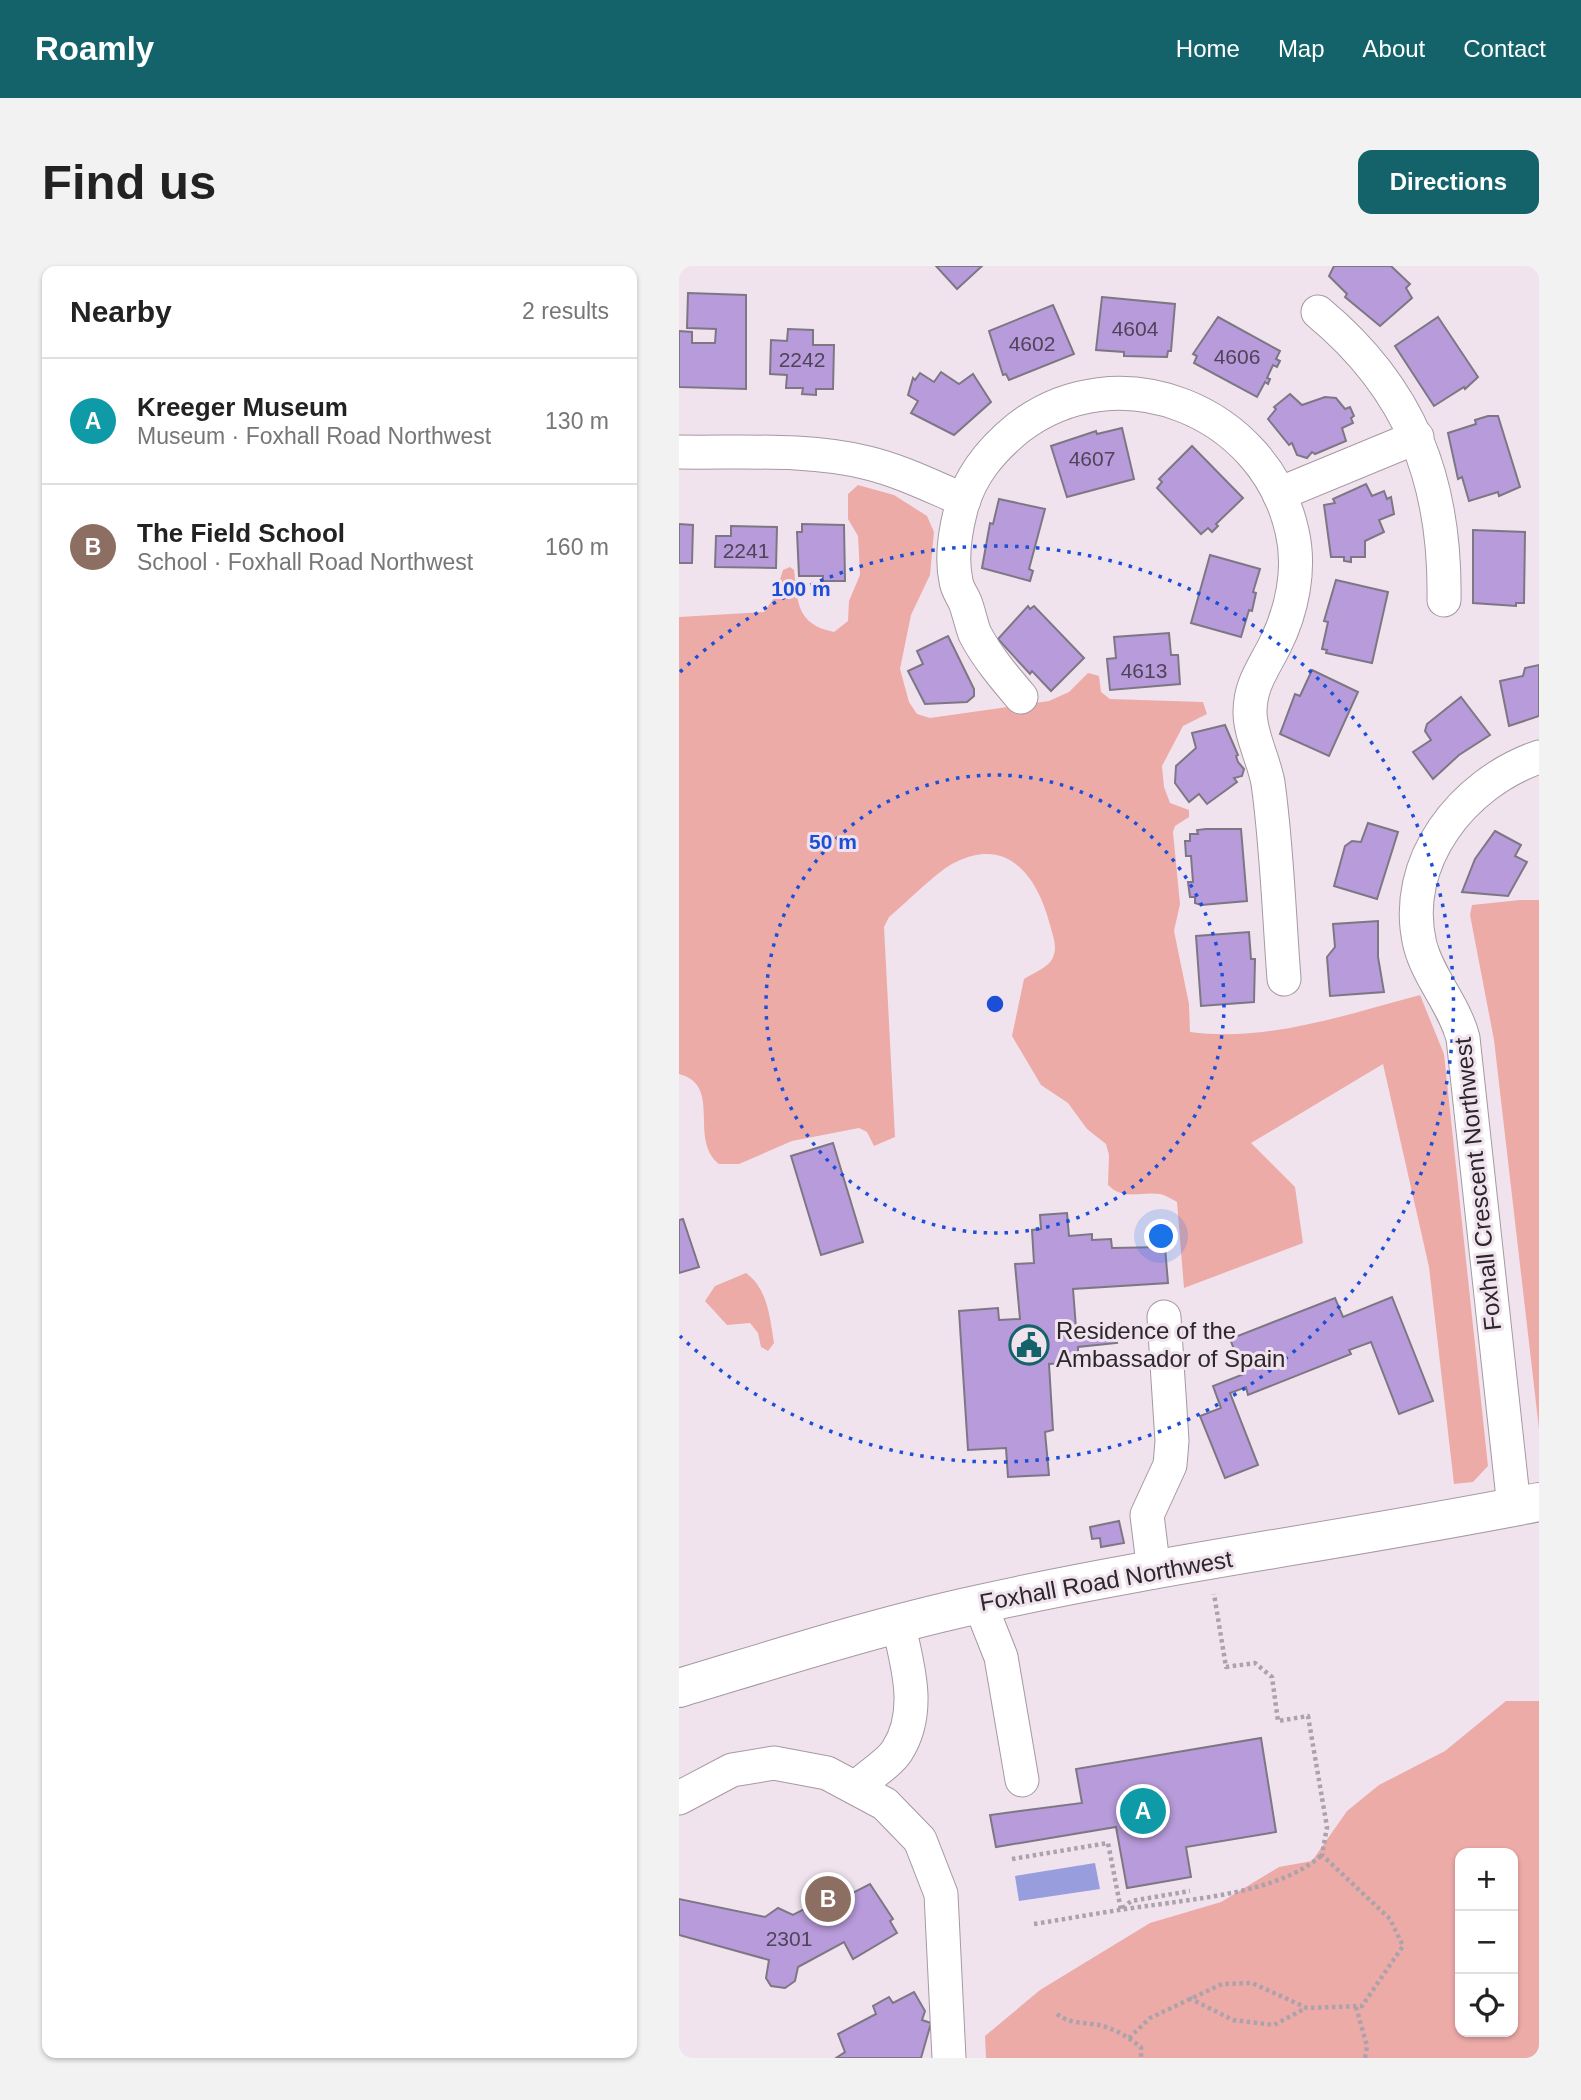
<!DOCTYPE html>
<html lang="en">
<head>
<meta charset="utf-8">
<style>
	:root { --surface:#fff; --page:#f2f2f2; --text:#222; --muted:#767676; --line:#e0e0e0; --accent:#14636a }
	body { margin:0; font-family:Arial,sans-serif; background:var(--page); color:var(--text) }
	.controls { position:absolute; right:21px; bottom:21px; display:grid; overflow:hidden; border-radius:14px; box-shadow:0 2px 5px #0004 }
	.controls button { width:63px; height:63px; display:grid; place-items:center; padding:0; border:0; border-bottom:2px solid var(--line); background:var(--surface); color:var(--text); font:35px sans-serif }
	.you { position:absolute; left:483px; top:971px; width:24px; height:24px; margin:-18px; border:5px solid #fff; border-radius:50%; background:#1a73e8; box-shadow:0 0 0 10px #1a73e833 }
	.badge { display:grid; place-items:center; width:46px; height:46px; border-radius:50%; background:var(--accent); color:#fff; font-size:23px; font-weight:700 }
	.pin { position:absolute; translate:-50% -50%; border:4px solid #fff; box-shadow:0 2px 7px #0006 }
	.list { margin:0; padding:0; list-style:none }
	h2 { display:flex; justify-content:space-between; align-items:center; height:91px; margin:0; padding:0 28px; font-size:30px }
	h2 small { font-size:23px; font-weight:400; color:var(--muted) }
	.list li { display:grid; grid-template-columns:46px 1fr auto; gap:21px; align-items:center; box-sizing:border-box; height:126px; padding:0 28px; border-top:2px solid var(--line) }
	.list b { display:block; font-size:26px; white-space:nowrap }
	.list p { margin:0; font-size:23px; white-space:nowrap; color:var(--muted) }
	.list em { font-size:23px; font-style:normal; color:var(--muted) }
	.icon { flex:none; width:38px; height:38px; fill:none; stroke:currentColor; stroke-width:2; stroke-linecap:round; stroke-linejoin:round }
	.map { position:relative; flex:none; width:860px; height:1792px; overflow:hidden; border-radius:14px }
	header { display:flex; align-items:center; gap:42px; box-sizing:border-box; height:98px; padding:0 35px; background:var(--accent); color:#fff }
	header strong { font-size:33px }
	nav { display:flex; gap:38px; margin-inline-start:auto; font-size:24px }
	.intro { display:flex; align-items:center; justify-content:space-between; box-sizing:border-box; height:168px; padding:0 42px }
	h1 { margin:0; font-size:49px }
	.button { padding:18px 32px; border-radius:14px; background:var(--accent); color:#fff; font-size:24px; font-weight:700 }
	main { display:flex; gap:42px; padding:0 42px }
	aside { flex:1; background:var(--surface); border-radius:14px; box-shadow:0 2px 5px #0004 }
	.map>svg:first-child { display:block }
	.green { fill:#edaba8; fill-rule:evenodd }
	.water { fill:#979ddd }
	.building { fill:#b89bda; stroke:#7d7784; stroke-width:2 }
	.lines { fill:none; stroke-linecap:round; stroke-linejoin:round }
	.minor-casing { stroke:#a599a3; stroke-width:35 }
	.major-casing { stroke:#a599a3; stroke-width:40 }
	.path { stroke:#aca2ab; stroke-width:4.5; stroke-dasharray:3.5 3.5; stroke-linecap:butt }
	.minor { stroke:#fff; stroke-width:33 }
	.major { stroke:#fff; stroke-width:38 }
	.ring { fill:none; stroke:#1d4ed8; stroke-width:3.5; stroke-dasharray:3.5 7 }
	.labels { text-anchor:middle; stroke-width:6; stroke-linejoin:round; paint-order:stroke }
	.number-label { font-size:21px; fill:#4f4457 }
	.street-label { font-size:24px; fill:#2c272b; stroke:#f0e3ee }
	.poi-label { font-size:24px; fill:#2c272b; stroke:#f0e3ee; text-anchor:start }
	.centre { fill:#1d4ed8; stroke:#f0e3ee; stroke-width:3.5 }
	.ring-label { font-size:21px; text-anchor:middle; font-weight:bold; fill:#1d4ed8; stroke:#f0e3ee; stroke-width:6; stroke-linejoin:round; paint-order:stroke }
</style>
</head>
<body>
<header>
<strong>Roamly</strong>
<nav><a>Home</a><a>Map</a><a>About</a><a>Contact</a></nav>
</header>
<div class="intro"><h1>Find us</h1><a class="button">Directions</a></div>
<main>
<aside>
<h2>Nearby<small>2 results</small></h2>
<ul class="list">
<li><span class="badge" style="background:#0f9aa8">A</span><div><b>Kreeger Museum</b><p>Museum · Foxhall Road Northwest</p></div><em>130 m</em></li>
<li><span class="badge" style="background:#8d6e63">B</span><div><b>The Field School</b><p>School · Foxhall Road Northwest</p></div><em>160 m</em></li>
</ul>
</aside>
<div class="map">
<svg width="860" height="1792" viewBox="0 0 860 1792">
	<rect width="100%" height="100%" fill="#f0e3ee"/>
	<g class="green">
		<path d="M179,219l36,10 33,21 7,16 -4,43 -19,40 -11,54 9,33 8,12 13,4 119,-17 20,-9 19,-19 11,3 2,16 9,7 93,3 4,12 -24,12 -21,40 2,21 6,16 19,7v7l-14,9 -2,6 7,72 -6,27 15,73 1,28c78,10 155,-17 230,-37l24,59 44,412 -15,16 -19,2 -25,-217 -46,-203 -132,79 44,44 8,56 -119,45 -7,-86c-5,-3 -12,-7 -17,-8 -18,-3 -37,7 -52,-9l1,-30 -3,-11 -19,-15 -19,-26 -27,-18 -29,-49 12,-57c8,-5 22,-11 27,-18 8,-12 2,-24 -1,-36 -12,-47 -41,-89 -94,-63 -18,8 -50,41 -67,55l-5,10 11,210 -21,9 -7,-14 -8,-4 -67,13 -53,23h-20c-31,-25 4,-79 -40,-90v-457l85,-5 10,-14 9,-28 7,-3 4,3c4,33 2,54 40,62l14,-11 1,-20 11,-26 -2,-39 -10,-17v-25z"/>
		<polygon points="841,634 860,634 860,1163 815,774 791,649 793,639"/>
		<path d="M67,1007c22,16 24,45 28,70l-6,8 -7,-4 -3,-14 -8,-10 -23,2 -22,-24 10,-15z"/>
		<path d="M827,1435h33v357h-553l-1,-22 55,-46 110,-67 71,-21 58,-35 33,-6 35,-50 32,-26 66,-34zM781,1587h53v179h-53z"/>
	</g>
	<polygon class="water" points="416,1597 421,1623 340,1635 336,1610"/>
	<g class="building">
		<polygon points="257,0 303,0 278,23"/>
		<polygon points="655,0 712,0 731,18 727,22 733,32 701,60 666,31 668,28 650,10"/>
		<polygon points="9,27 67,29 67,123 0,121 0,65 13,66 13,77 36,77 37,63 8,62"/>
		<polygon points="423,31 496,38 492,85 489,85 488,91 445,90 445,86 417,84"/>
		<polygon points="374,39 395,88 330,114 327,108 324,109 310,65"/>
		<polygon points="539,51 601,85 597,93 601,95 598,101 594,99 588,112 591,113 589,118 586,116 578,131 515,97 518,90 514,88"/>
		<polygon points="759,51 799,111 786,123 785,121 755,140 716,80"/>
		<polygon points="109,63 134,64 134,79 155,79 154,123 137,123 137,129 123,128 124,122 107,122 108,109 91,108 92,74 108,75"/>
		<polygon points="262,106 280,118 294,108 312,136 275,169 232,147 239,135 229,129 234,112 236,114 241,107 255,116"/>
		<polygon points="611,128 623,139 646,131 657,132 666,143 671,141 675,150 672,152 674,157 663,162 667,175 636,188 633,186 628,192 618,189 613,177 610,179 589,153 597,143 595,141"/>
		<polygon points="809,150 819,150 841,221 820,230 819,226 790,235 783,211 779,213 769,167 797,158 796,154"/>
		<polygon points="443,162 455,213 388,231 372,180 417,165 418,168"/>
		<polygon points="513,180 564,232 537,258 539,260 533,266 529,262 522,268 478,222 483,216 480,213"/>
		<polygon points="687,218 693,230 705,225 708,233 712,231 715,248 700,254 705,266 686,275 686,291 672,291 672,296 665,295 665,291 652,291 645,239 656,237 654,233"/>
		<polygon points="320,233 366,243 350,303 354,305 351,315 303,302 311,257 314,258"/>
		<polygon points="0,258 14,259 13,297 0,297"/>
		<polygon points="123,258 165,259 166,315 144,315 144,310 120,310 118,266 123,266"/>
		<polygon points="52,260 98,261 97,302 36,301 37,270 52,270"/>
		<polygon points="794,264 846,266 845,337 837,337 837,340 794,337"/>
		<polygon points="531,289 581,303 574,326 577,327 573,345 570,344 562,371 512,357"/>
		<polygon points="657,314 709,326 693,397 647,387 648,384 643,383 649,356 645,355"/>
		<polygon points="349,340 351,343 355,340 405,392 372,425 353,405 351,408 319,373"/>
		<polygon points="490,367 492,389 499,389 501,418 431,424 428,393 437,392 435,371"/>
		<polygon points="269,370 295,423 295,430 288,436 246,438 229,405 244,398 238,385"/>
		<polygon points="860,399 860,450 830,460 821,415 844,410 846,402"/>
		<polygon points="633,404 679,426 650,490 601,468 616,428 621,430"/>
		<polygon points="782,431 811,469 780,489 754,513 734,486 752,474 746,465 748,458"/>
		<polygon points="546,459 559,489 557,490 559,496 565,503 563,510 555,512 558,516 528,538 520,528 510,536 496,517 497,500 517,482 513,467"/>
		<polygon points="689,557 719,566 698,633 655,620 666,580 673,575 682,576"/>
		<polygon points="527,563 562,563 568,635 522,639 516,637 516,631 511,631 509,616 514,616 512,590 507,590 506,575 511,575 511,568 519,568 518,564"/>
		<polygon points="816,565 842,579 836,590 848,596 829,630 783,626 796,593"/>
		<polygon points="699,655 699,691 705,726 651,730 648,691 656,681 654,658"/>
		<polygon points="570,666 572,693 576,693 575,736 522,740 517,670"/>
		<polygon points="154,877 184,976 142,989 112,890"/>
		<polygon points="388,947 390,970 413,968 413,974 432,973 433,982 486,981 489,1017 394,1023 397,1062 439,1058 435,1067 438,1077 399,1081 399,1096 370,1098 374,1164 366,1166 370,1209 329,1211 327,1182 289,1184 280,1045 319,1042 320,1054 341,1053 336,998 355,997 353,964 362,963 361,949"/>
		<polygon points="4,953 20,1001 0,1007 0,954"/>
		<polygon points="713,1031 754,1135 720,1148 692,1076 670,1084 672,1088 569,1129 567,1121 551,1127 579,1199 546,1212 521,1150 542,1142 534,1120 565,1108 551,1073 656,1032 664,1051"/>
		<polygon points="440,1255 445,1277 422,1281 421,1272 413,1273 411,1261"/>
		<polygon points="582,1472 597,1566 507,1581 512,1611 448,1622 437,1561 317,1581 311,1549 403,1537 397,1503"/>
		<polygon points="191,1618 214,1653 211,1655 218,1667 174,1693 165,1676 119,1701 116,1715 106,1722 92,1720 87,1712 90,1694 0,1669 0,1633 86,1651 99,1642 114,1649 162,1624 166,1631"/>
		<polygon points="235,1726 246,1745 243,1754 252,1757 242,1792 157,1792 166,1786 159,1768 197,1748 194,1740 210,1731 214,1737"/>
	</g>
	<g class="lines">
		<g class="minor-casing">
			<g id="minor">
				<path d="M639,46c93,77 128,169 126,288"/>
				<path d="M0,186c62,1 129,-4 189,11 33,8 65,24 96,37"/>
				<polyline points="600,228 738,171"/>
				<path d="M342,431c-17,-20 -34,-40 -46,-63 -4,-10 -6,-22 -10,-32 -3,-7 -8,-13 -9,-21 -5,-23 -1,-49 5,-72 9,-34 30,-59 57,-81 100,-77 247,-18 274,103 9,38 0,80 -17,114 -12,24 -25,40 -25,67 0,23 14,48 18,71 9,64 11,131 16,196"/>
				<path d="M835,1241l-51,-469c-9,-34 -34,-59 -43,-93 -20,-83 43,-162 119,-188"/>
				<polyline points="475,1306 468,1249 491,1199 493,1175 485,1051"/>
				<polyline points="301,1338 322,1391 343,1514"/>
				<path d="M177,1522c12,-13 32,-23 41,-37 25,-39 11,-85 1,-128"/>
				<polyline points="0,1532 53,1504 95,1497 148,1507 206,1538 241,1574 262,1628 270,1792"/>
			</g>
		</g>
		<g class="major-casing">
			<path id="major" d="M0,1422c100,-30 199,-62 301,-84 185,-41 373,-65 559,-102"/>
		</g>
		<g class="path">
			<polyline points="333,1593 429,1577 442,1644 452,1635 511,1625"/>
			<path d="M355,1658c38,-6 75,-13 113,-18 54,-8 133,-14 175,-51"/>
			<polyline points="510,1732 554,1754 595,1759 627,1742"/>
			<polyline points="677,1741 688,1780 686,1792"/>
			<path d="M378,1748c15,12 32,7 49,13 13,4 24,12 35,20v11"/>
			<polyline points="450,1772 471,1752 543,1718 573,1717 628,1742 683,1740 724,1680 711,1653 643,1589 648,1561 629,1450 599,1455 593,1411 576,1397 547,1401 535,1328"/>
		</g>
		<use href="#minor" class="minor"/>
		<use href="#major" class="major"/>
	</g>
	<g class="ring">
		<circle cx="316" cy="738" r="229"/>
		<path d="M1 406A458 458 0 1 1 1 1070"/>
	</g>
	<defs>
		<g id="civic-ring" transform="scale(2.0125)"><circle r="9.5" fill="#f0e3ee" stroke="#14636a" stroke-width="1.5"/><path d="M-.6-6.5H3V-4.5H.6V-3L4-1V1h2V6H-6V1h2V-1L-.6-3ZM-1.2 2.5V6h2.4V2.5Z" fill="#14636a"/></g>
	</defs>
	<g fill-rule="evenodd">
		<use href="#civic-ring" x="350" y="1079"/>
	</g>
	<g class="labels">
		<g class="number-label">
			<text x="456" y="70">4604</text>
			<text x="353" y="85">4602</text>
			<text x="558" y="98">4606</text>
			<text x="123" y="101">2242</text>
			<text x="413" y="200">4607</text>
			<text x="67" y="292">2241</text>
			<text x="465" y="412">4613</text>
			<text x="110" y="1680">2301</text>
		</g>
		<g class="street-label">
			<text transform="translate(799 918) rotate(-96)" y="8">Foxhall Crescent Northwest</text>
			<text transform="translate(427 1315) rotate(-10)" y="8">Foxhall Road Northwest</text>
		</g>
		<g class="poi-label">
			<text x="377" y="1073">Residence of the<tspan x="377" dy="28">Ambassador of Spain</tspan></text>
		</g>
	</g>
	<circle cx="316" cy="738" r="10" class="centre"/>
	<g class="ring-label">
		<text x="122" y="330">100 m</text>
		<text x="154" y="583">50 m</text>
	</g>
</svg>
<div class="controls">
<button>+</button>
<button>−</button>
<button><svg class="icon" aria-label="locate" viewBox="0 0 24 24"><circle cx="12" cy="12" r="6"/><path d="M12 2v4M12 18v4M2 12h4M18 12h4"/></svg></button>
</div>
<div class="you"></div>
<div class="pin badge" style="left:464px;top:1545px;background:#0f9aa8">A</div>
<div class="pin badge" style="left:149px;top:1633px;background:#8d6e63">B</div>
</div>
</main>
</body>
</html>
